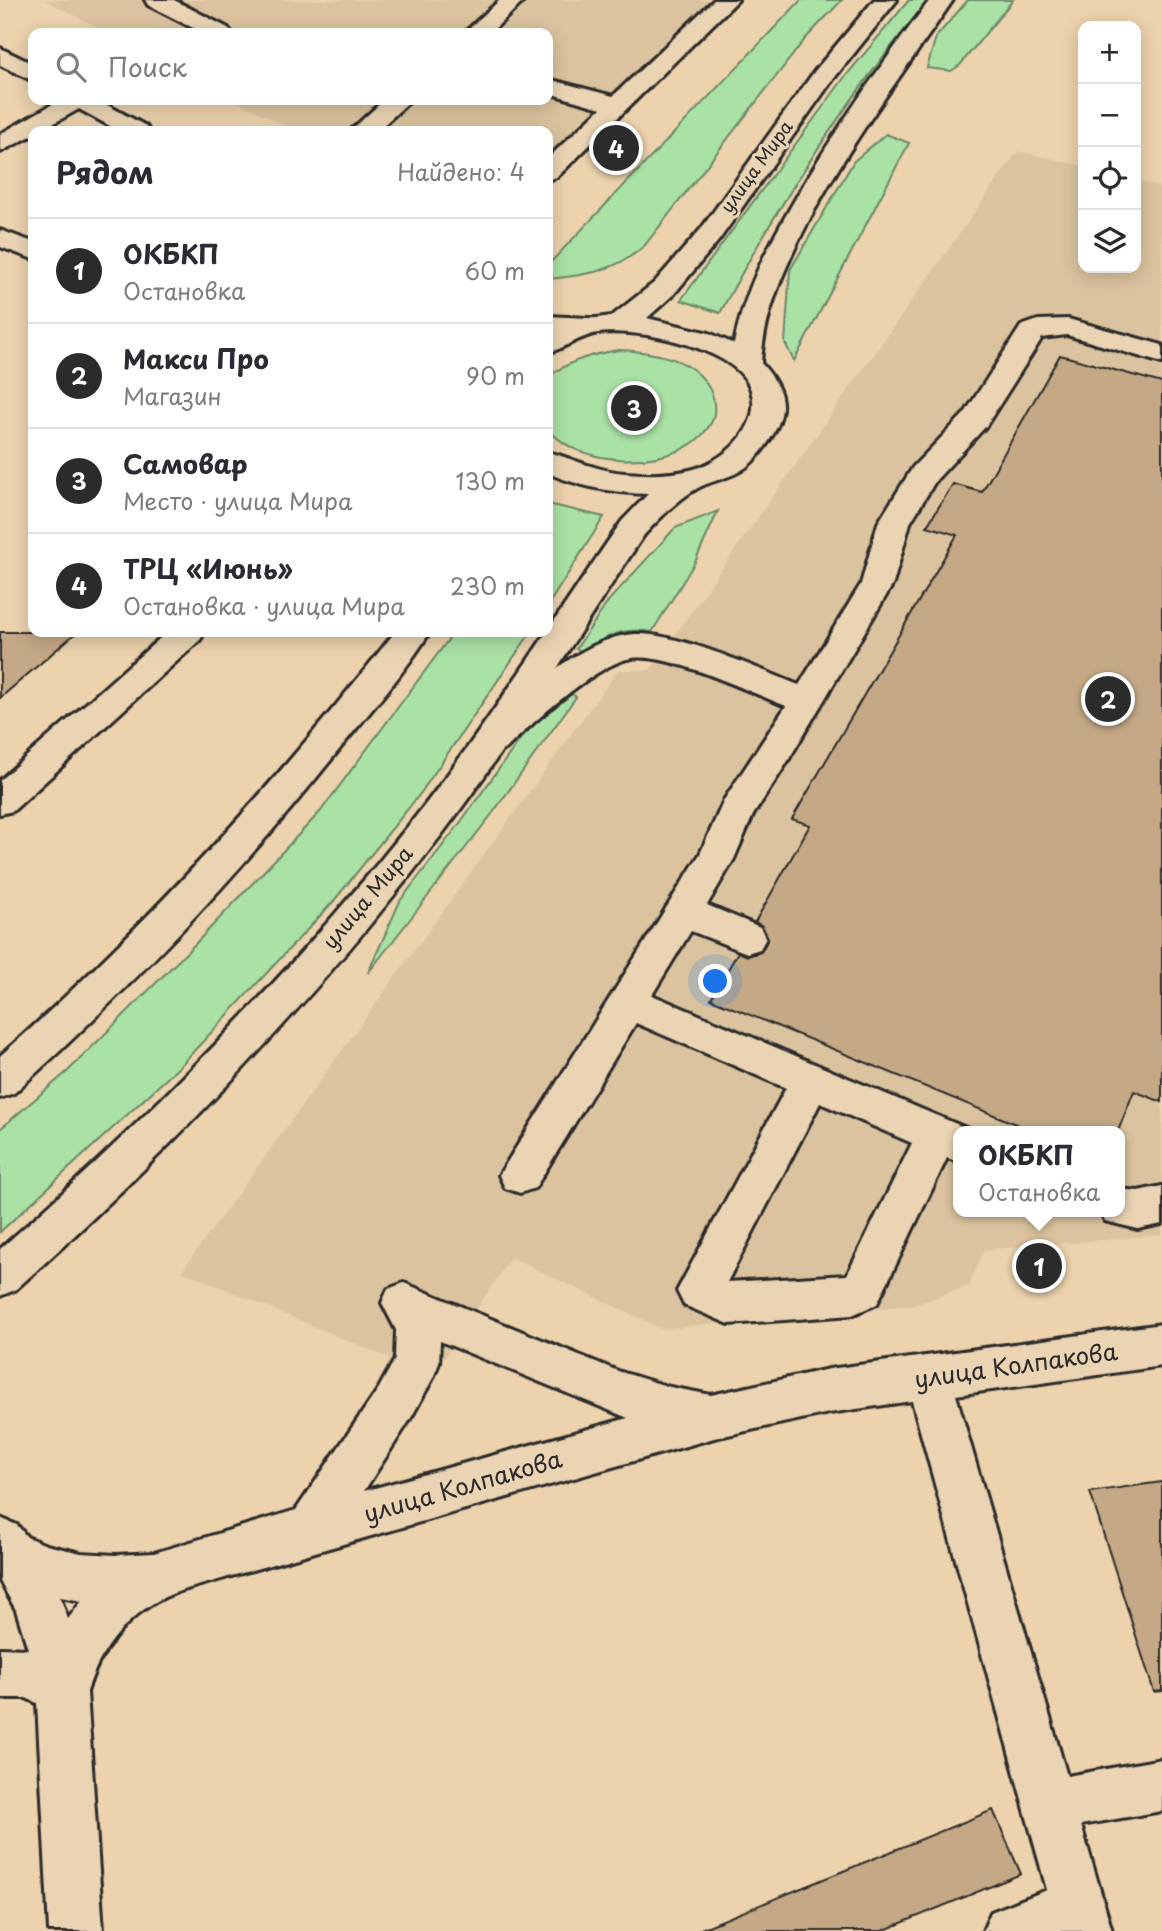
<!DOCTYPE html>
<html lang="ru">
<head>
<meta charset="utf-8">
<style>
	:root { --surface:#fff; --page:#f7f7f7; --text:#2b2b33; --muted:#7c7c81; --line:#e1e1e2; --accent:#2b2b2b }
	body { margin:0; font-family:"Playpen Sans",sans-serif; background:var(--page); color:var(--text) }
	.controls { position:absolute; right:21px; top:21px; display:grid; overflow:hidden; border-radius:14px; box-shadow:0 4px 18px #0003 }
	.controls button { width:63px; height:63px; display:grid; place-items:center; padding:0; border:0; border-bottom:2px solid var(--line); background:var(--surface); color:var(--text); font:35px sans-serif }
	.you { position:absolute; left:716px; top:982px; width:24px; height:24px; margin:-18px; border:5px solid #fff; border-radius:50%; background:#1a73e8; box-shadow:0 0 0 10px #1a73e833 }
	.badge { display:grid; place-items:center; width:46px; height:46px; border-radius:50%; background:var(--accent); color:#fff; font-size:23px; font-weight:700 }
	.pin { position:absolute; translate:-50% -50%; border:4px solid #fff; box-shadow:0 2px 7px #0006 }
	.popup { position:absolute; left:953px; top:1126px; width:172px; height:91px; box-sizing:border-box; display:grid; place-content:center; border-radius:14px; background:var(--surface); filter:drop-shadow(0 2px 5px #0005); font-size:23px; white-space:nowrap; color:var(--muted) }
	.popup b { font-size:26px; color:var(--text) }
	.popup::after { content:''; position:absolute; left:50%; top:100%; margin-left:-14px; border:14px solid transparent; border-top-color:var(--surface) }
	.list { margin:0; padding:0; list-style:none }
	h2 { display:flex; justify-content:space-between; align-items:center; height:91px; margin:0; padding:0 28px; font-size:30px }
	h2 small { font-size:23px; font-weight:400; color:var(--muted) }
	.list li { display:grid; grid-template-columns:46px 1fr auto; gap:21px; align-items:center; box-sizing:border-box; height:105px; padding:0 28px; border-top:2px solid var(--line) }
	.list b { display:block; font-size:26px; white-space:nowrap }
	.list p { margin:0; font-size:23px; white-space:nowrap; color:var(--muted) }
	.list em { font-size:23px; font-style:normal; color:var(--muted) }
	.icon { flex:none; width:38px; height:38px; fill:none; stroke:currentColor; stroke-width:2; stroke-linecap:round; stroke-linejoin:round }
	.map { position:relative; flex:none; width:1162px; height:1931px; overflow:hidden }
	.search { position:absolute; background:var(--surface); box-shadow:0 4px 18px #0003; left:28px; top:28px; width:525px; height:77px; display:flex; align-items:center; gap:18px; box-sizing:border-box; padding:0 24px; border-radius:14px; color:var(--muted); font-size:26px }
	.panel { position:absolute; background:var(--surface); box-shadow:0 4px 18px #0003; left:28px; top:126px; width:525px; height:511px; border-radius:14px }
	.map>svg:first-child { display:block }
	.built { fill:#dcc39f; fill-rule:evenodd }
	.green { fill:#aae1a5; stroke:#6a8668; stroke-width:2 }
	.building { fill:#c5a986; stroke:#2b2b2b; stroke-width:2 }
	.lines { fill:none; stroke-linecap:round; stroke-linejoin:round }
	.minor-casing { stroke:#2b2b2b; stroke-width:6 }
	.major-casing { stroke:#2b2b2b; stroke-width:6 }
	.minor { fill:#ead4b3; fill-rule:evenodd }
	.major { fill:#ead4b3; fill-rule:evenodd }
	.labels { text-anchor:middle; stroke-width:6; stroke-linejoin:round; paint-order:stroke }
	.far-street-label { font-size:18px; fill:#2b2b2b; stroke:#ead4b3 }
	.street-label { font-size:21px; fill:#2b2b2b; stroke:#ead4b3 }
	.near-street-label { font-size:24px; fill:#2b2b2b; stroke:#ead4b3 }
</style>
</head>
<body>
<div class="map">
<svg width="1162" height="1931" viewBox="0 0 1162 1931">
	<rect width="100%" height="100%" fill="#ecd2ad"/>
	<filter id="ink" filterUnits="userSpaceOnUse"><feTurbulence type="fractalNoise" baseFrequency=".0143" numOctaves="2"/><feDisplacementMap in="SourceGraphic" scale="14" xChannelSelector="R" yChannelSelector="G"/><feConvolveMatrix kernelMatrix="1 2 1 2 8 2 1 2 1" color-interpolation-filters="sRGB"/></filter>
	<g filter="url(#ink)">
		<g class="built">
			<polygon points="45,0 740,0 563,172 548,182 548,131 296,131 234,100 548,100 548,33 108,33"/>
			<path d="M1018,151l65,15v102h53v-88l26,8v1047l-178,15 -15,36 -56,19 -251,24 -151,-72 -79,119 -250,-105 436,-601h32zM958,1131h162v81h-162z"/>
		</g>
		<g class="green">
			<path d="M801,0h41l-36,38 -161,207c-29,27 -60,30 -97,34v-14z"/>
			<path d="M909,0h20c-82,97 -149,201 -209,313l-39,-13 163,-222z"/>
			<polygon points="968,0 1013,0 960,65 951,71 927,68 936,37"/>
			<polygon points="886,134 909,143 794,361 785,343 790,270 854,161"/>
			<path d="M619,350c36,2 81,8 94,47 2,8 2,19 -2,26 -22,39 -85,42 -122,31 -17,-4 -29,-13 -41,-24l1,-54c23,-16 43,-22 70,-26z"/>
			<polygon points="548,504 604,517 548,605"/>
			<path d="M718,511l-23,51 -43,70c-27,-5 -46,3 -67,20l-9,-3 34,-50 65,-71z"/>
			<polygon points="454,632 531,632 420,794 333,902 179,1067 0,1232 0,1129 68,1071 197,942 320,812"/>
			<polygon points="572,694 576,697 492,814 368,973 400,901 457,827 529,727"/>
		</g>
		<g class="building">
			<polygon points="1060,355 1162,383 1162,1102 1134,1091 1118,1131 1033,1131 711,999 738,952 748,956 761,952 768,939 762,926 755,922 810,825 792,819 957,535 927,526 953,484 982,492"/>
			<polygon points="0,632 77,632 0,698"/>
			<polygon points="1162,1482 1162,1691 1154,1692 1090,1492"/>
			<polygon points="993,1810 1021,1874 882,1931 696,1931"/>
		</g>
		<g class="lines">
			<g class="minor-casing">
				<g id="minor">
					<polygon points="145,0 174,0 228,28 232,33 203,33 148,5"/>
					<polygon points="500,0 525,0 490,33 464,33"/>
					<polygon points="714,0 738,0 557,177 548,180 548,158 601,108 548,93 548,79 613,96"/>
					<polygon points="0,48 33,64 33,81 0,65"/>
					<polygon points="60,100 98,100 146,126 149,131 119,131 79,109 40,131 33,131 33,135 0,152 0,134"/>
					<polygon points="384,100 411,100 377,131 350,131"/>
					<polygon points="0,230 33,242 33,259 0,247"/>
					<polygon points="548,316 607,319 611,325 607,331 597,333 548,332"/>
					<path d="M1068,319l94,26v18l-95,-28 -25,3 -56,88 -50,54 -26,43 -17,61 -107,180 -33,51 -19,44 -27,46 53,22 6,11 -6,11 -13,4 -56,-22 -39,64 321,136h-15v31l-11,-4 -70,146 -25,11 -123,9 -45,-19 -7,-14 109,-203 -150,-65 -101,165 -15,5 -15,-5 -6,-13 201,-321 24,-54 62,-94c-37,-14 -116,-53 -154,-48 -35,5 -100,65 -126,91l-12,4 -12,-4 -5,-9c13,-24 40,-42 62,-59 27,-20 61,-45 96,-47 41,-2 124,35 164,51l62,-101 17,-61 35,-56 52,-54 56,-87 17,-6zM820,1103l92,40 -65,132 -120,7z"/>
					<polygon points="167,632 205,632 200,640 13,811 0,814 0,780"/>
					<polygon points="1162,1186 1162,1224 1138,1229 1105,1221 1101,1212 1120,1212 1120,1189 1138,1191"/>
					<path d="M404,1283l214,88 52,16 41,8 118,-26 333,-45v42l-206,29 111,381 95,-17v52l-81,14 31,106h-129l8,-19 56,-22 -135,-489 -83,12 -115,25 -486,139c-21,7 -43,11 -63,20 -38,18 -67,55 -78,95l16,239h-54l-12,-228 -11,-5h-26v-50l28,1 -12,-39 -16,-29v-63l17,7 10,12 19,8 35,8 35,2 38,-2 142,-43 83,-122 16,-29 1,-29 -14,-27 6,-14zM440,1341l188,77 -264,73 47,-73 22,-40 6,-15zM60,1597l22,4 -14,18z"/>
				</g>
			</g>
			<g class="major-casing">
				<g id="major">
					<path d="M874,0h23l-66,82 -112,158 -45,54 -27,24 62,15 25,11c9,-49 31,-92 55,-134 41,-74 90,-143 141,-210h23c-52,76 -108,149 -150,232 -21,42 -39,83 -42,131 26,29 28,49 6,81 -7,10 -16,21 -27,27 -13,8 -31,10 -44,18 -20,12 -36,29 -52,46 -67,100 -129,203 -202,299 -127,167 -271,316 -427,456l-15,6v-47c152,-133 292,-276 417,-434 74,-95 137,-196 205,-294l26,-27c-34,-1 -68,-7 -100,-21v-21c26,7 49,19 77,21 23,2 47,2 69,-4 34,-10 72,-46 55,-84 -18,-39 -113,-57 -151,-52 -18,3 -33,15 -50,20v-20l33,-13 31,-4 43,-34 46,-53 113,-157z"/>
					<path d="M395,632h35c-25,40 -58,77 -88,114 -99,125 -209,240 -328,347l-14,5v-42c146,-128 275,-272 395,-424z"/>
				</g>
			</g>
			<use href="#minor" class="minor"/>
			<use href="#major" class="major"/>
		</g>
	</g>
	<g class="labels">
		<g class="far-street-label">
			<text transform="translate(757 167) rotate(-54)" y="6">улица Мира</text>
		</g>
		<g class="street-label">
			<text transform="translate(368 898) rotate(-50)" y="7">улица Мира</text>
		</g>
		<g class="near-street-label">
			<text transform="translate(1016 1366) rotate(-8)" y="8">улица Колпакова</text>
			<text transform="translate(463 1487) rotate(-16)" y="8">улица Колпакова</text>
		</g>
	</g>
</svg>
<div class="controls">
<button>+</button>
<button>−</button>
<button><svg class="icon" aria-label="locate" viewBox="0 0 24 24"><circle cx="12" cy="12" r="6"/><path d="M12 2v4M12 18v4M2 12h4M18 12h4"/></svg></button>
<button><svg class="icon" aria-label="layers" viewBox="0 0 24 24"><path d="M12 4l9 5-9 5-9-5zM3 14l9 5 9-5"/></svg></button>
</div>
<div class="you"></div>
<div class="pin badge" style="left:1039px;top:1266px">1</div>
<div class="popup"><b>ОКБКП</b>Остановка</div>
<div class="pin badge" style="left:1108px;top:699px">2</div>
<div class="pin badge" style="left:634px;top:408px">3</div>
<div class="pin badge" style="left:616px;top:148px">4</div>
<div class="search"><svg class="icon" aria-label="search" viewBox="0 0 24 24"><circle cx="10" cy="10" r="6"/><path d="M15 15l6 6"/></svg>Поиск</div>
<section class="panel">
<h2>Рядом<small>Найдено: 4</small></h2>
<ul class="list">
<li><span class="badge">1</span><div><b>ОКБКП</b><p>Остановка</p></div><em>60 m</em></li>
<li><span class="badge">2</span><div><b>Макси Про</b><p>Магазин</p></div><em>90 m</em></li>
<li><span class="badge">3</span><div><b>Самовар</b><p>Место · улица Мира</p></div><em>130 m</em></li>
<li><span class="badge">4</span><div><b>ТРЦ «Июнь»</b><p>Остановка · улица Мира</p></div><em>230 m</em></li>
</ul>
</section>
</div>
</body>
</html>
